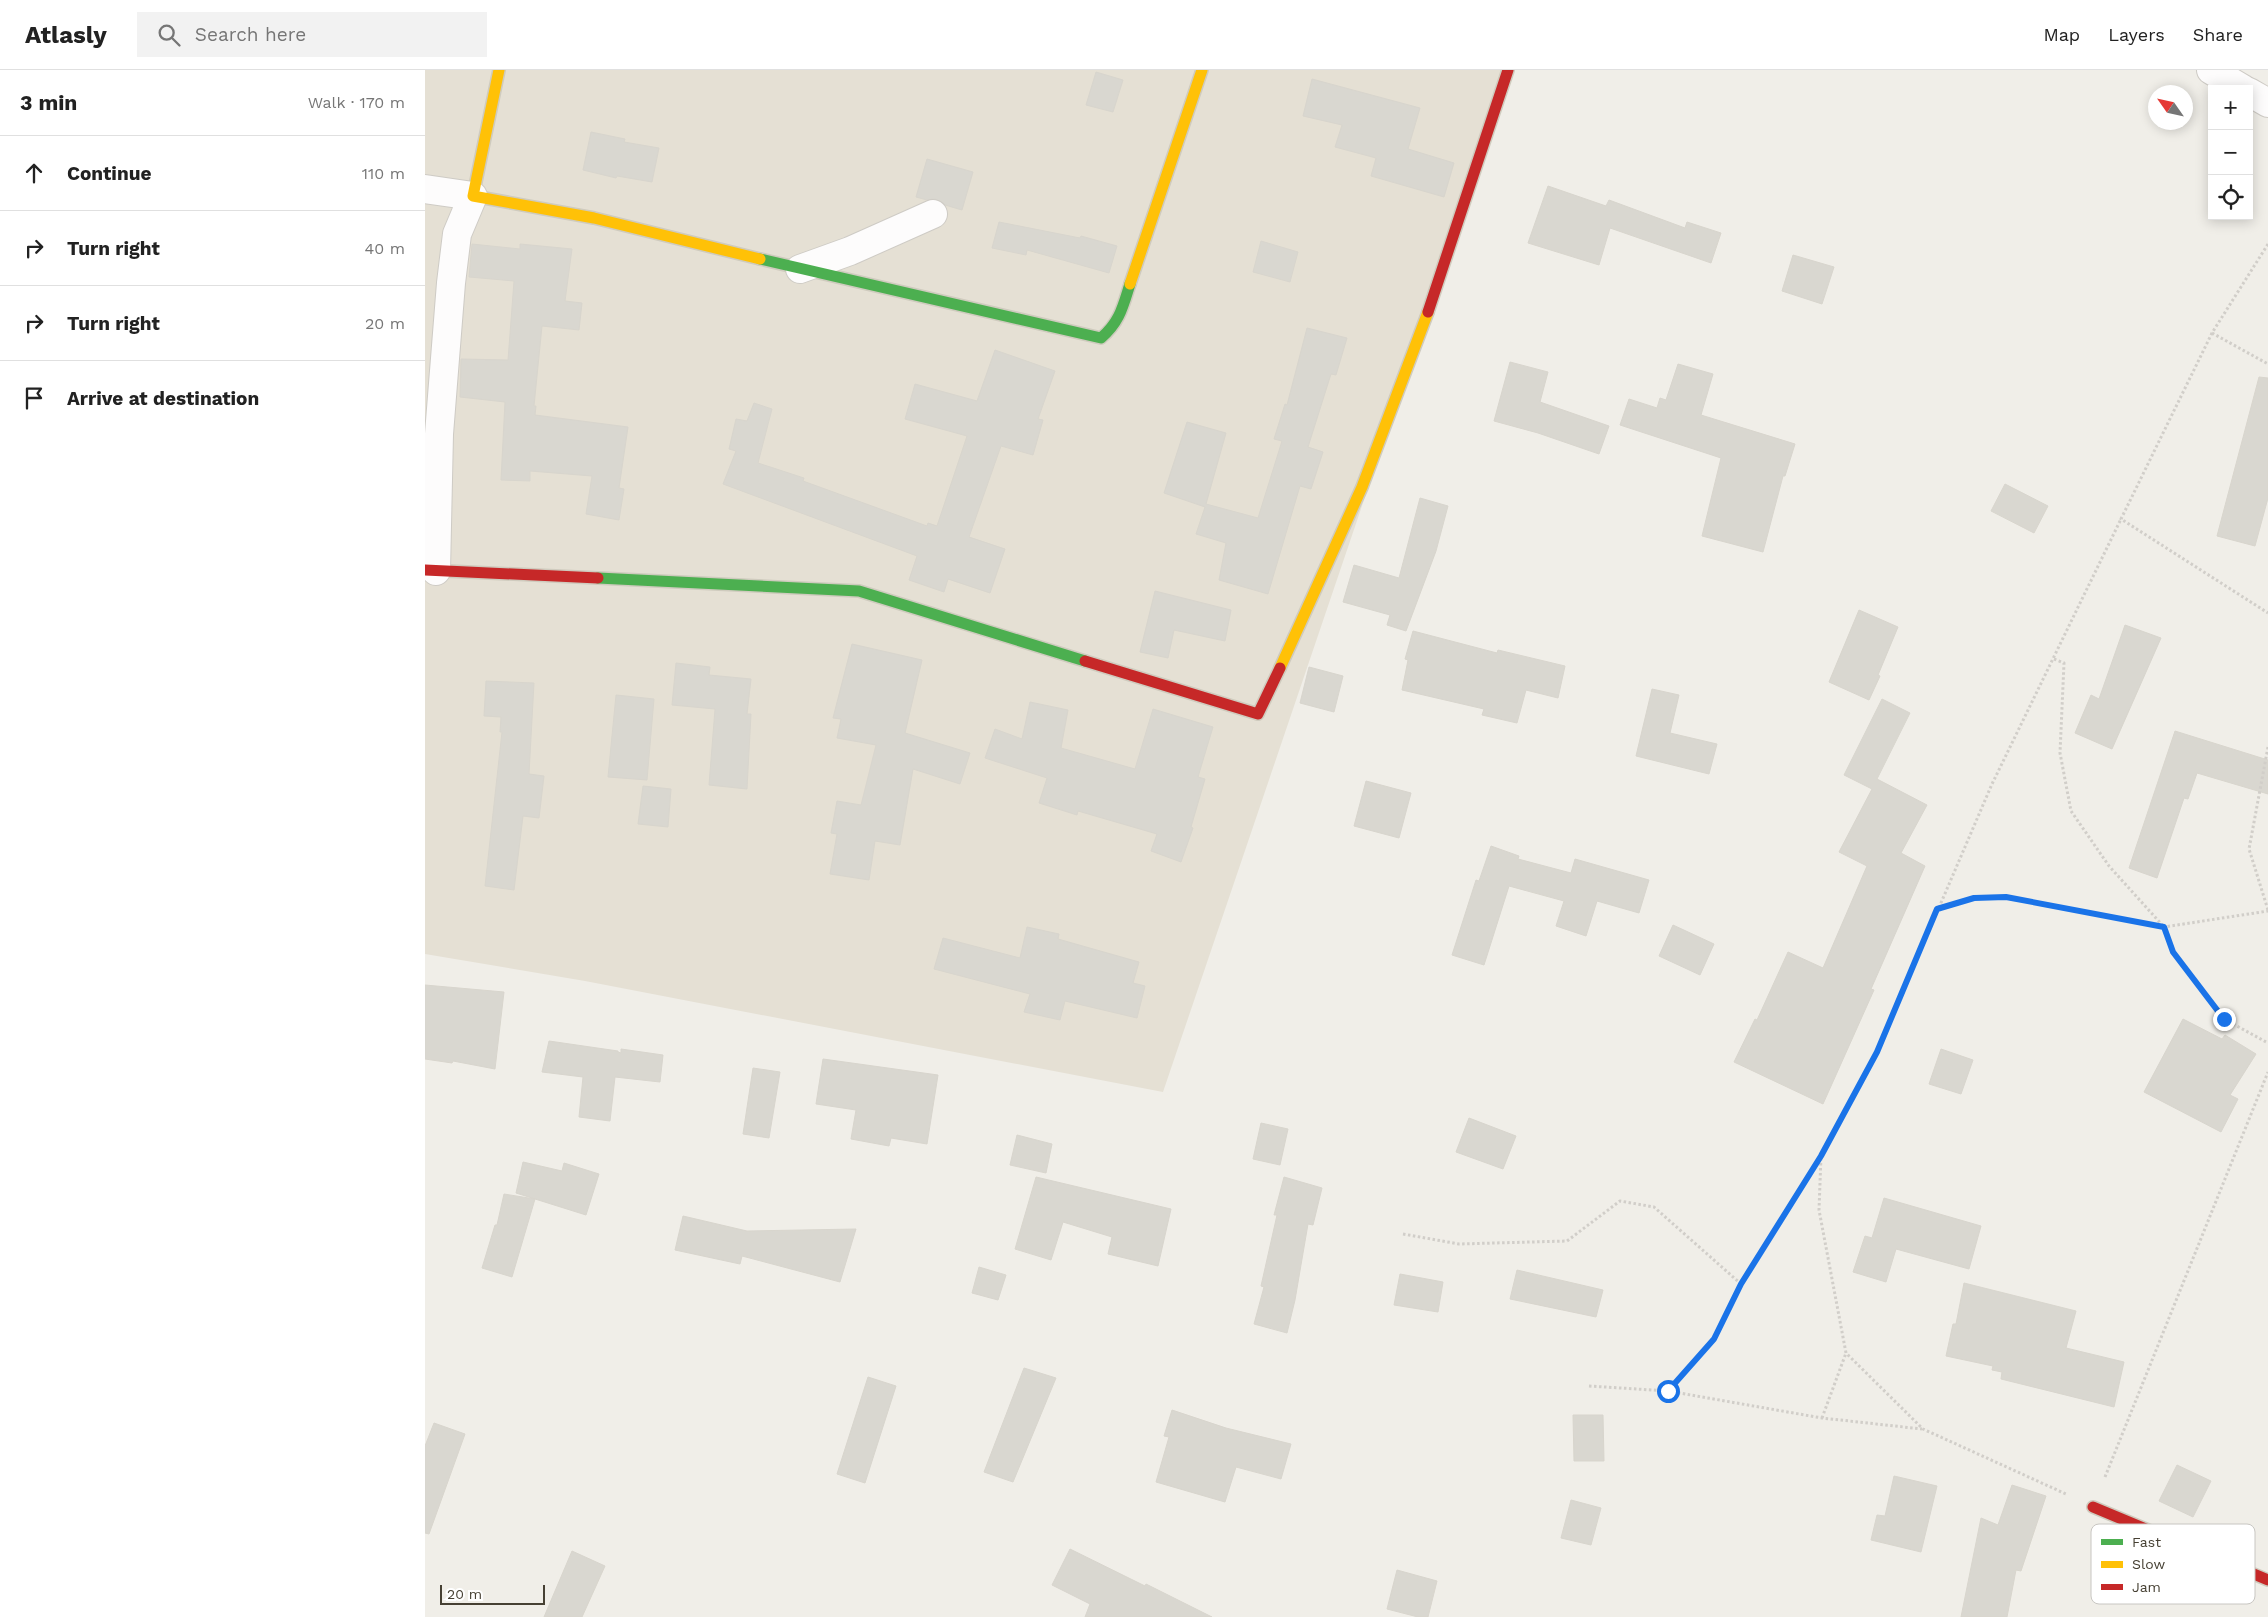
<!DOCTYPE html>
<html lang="en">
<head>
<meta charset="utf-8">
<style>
	:root { --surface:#fff; --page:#f2f2f2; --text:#222; --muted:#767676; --line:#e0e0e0 }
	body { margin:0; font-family:"Work Sans",sans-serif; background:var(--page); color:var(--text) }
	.controls { position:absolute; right:15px; top:15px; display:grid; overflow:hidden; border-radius:0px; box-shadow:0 2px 12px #0003 }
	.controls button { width:45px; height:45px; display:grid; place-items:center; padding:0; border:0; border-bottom:1px solid var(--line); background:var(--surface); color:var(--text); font:25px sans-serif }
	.compass { position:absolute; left:1723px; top:15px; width:45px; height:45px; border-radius:50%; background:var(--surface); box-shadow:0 2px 12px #0003; rotate:304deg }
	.scale { position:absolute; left:15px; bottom:12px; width:105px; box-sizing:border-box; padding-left:5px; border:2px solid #464033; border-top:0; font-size:14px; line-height:18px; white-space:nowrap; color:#464033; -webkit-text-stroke:4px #fff; paint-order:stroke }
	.stop { position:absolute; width:15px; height:15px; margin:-11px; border:4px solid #1a73e8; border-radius:50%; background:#fff }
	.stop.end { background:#1a73e8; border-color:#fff; box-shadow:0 1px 5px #0008 }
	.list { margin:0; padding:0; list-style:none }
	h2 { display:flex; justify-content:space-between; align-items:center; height:65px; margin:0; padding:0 20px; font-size:21px }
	h2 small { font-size:16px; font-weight:400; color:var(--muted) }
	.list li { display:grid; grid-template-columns:32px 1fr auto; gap:15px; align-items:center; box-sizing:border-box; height:75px; padding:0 20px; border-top:1px solid var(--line) }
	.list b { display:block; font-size:19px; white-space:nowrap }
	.list em { font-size:16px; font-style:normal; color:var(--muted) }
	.icon { flex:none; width:28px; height:28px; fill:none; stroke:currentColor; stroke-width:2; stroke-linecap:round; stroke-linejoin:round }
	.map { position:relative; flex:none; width:1843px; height:1547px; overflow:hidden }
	header { display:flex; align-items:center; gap:30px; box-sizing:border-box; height:70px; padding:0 25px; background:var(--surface); border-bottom:1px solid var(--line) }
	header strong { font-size:24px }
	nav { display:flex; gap:28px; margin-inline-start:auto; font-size:18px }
	.search { width:350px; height:45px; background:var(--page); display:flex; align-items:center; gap:12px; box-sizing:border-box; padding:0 18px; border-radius:0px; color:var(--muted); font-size:19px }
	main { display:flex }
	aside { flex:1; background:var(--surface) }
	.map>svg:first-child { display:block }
	.residential { fill:#e5e0d4 }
	.building { fill:#d9d7d0; stroke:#d8d5cd }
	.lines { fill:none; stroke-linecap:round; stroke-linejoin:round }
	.street-casing { stroke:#cecbc5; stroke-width:30 }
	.fast-casing { stroke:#cfcbbe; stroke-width:14 }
	.slow-casing { stroke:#cfcbbe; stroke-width:14 }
	.jam-casing { stroke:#cfcbbe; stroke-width:14 }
	.path { stroke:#d1cec9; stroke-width:3; stroke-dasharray:2.5 2.5; stroke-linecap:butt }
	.street { stroke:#fdfcfc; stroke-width:28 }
	.fast { stroke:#4caf50; stroke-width:11 }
	.slow { stroke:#ffc107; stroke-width:11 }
	.jam { stroke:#c62828; stroke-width:11 }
	.route { stroke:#1a73e8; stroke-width:6 }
	.key { fill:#fff; stroke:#c8c6c2; stroke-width:1 }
	.key-label { font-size:14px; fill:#464033 }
</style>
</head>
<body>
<header>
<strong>Atlasly</strong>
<div class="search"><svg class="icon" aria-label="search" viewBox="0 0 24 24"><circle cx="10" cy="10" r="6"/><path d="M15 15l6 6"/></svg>Search here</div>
<nav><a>Map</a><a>Layers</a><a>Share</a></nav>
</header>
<main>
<aside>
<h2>3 min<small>Walk · 170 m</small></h2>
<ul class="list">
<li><svg class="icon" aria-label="ahead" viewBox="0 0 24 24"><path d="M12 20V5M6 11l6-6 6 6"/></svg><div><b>Continue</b></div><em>110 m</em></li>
<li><svg class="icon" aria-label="right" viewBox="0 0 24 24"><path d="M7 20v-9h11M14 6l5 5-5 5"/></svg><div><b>Turn right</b></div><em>40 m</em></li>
<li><svg class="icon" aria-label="right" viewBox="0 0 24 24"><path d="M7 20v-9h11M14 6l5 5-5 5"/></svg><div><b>Turn right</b></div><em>20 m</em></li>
<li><svg class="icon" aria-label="arrive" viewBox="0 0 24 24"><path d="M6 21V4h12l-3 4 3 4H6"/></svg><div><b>Arrive at destination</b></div></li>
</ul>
</aside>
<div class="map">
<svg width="1843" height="1547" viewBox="0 0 1843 1547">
	<rect width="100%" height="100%" fill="#f0eee8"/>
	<polygon class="residential" points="0,0 1085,0 738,1022 160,911 0,884"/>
	<g class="building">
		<polygon points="671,2 698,10 688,42 661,35"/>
		<polygon points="887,9 995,38 983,79 1029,93 1019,127 946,106 951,88 910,77 917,55 878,46"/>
		<polygon points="166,62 200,69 199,72 234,78 227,112 192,106 191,108 158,100"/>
		<polygon points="502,89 548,102 537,140 520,135 510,129 502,130 491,127"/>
		<polygon points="1123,116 1181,136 1184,130 1260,158 1262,152 1296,163 1286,193 1185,158 1174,195 1103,173"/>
		<polygon points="574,152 655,168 656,166 692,176 684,203 602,180 601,185 567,178"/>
		<polygon points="836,171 873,182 865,212 828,202"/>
		<polygon points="47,174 95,179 95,174 147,179 140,231 157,233 154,260 117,256 109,336 111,336 110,345 203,357 194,418 199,419 194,450 161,444 167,406 105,401 105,411 76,410 80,332 35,327 36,289 83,290 89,211 44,207"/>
		<polygon points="1368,185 1409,197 1397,234 1357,221"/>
		<polygon points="882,258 922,268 911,305 906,304 883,377 898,382 886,419 875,416 843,524 794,510 801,473 771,464 780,437 739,423 762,352 801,363 781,434 833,448 857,371 849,369 860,334 862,335"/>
		<polygon points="570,280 630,301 613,349 618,350 608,385 576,376 544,467 580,479 565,523 523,509 519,522 484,510 492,486 298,414 311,381 304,379 311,349 322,351 329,333 347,339 333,393 379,408 378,411 502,456 503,453 512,456 542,366 480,349 490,314 552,331"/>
		<polygon points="1085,292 1123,302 1115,332 1184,356 1174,384 1113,363 1069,351"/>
		<polygon points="1253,294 1288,304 1276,345 1370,374 1360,406 1358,406 1338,482 1277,466 1296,388 1195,355 1204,329 1232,338 1235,328 1241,330"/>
		<polygon points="1834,307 1843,308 1843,428 1830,476 1792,466"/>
		<polygon points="1580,414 1623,436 1609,463 1566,441"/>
		<polygon points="995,428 1023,436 1011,481 981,561 962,555 965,545 918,532 929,495 974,508"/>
		<polygon points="730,521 806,540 800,571 749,560 743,588 715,582"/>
		<polygon points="1434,540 1473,557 1453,605 1455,606 1444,630 1404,612"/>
		<polygon points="1700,555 1736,568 1687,679 1650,663 1666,625 1674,629"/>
		<polygon points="988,561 1072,583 1073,580 1140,596 1133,628 1101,620 1092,653 1057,645 1059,639 977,620 983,590 980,589"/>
		<polygon points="427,574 497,590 480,663 545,683 535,714 488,699 475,775 450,771 444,810 405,804 412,764 406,763 412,731 436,735 451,675 412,668 416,649 408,648"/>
		<polygon points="251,593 285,597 284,605 326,609 322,644 326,644 322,719 284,715 290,639 247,635"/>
		<polygon points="884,597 918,606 909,642 875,633"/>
		<polygon points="61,611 109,613 104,704 119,706 114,748 98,746 89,820 60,816 77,662 75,662 76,647 59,646"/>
		<polygon points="1227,619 1254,625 1245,663 1292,674 1284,704 1211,686"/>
		<polygon points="191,625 229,629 222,710 183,707"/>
		<polygon points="1457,629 1485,643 1452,709 1502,735 1476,783 1500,796 1446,919 1449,920 1398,1034 1309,992 1330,949 1332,950 1363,882 1398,898 1442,796 1414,782 1447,719 1419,705"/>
		<polygon points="605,632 643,640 636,678 710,699 728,639 788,657 773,707 780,709 766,757 768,758 756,792 726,781 732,764 653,741 652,745 614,733 622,708 560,688 570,659 597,669"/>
		<polygon points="1750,661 1843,690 1843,724 1772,703 1763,729 1759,728 1732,808 1704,798"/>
		<polygon points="941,711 986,723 974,768 929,756"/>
		<polygon points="218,716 246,719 243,757 213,754"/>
		<polygon points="1066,776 1094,786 1093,789 1146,803 1150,789 1224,810 1214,843 1172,831 1161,866 1131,856 1139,831 1084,816 1059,895 1027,885 1051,810 1054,811"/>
		<polygon points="1248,855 1289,874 1275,905 1234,886"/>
		<polygon points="602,857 634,864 633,869 714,892 708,913 720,916 712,948 640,931 635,950 599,942 605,924 509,899 518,868 595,888"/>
		<polygon points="0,915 79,922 70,999 28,991 27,993 0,989"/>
		<polygon points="1758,949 1797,969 1800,965 1831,984 1805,1025 1813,1029 1796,1062 1719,1022"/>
		<polygon points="124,971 193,981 193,982 196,983 196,979 238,985 235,1012 190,1007 185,1051 154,1047 158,1007 117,1002"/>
		<polygon points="1516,979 1548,990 1536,1024 1504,1014"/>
		<polygon points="398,989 513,1005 502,1074 466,1068 464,1076 426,1069 431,1040 391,1034"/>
		<polygon points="328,998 355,1002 344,1068 318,1064"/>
		<polygon points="1044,1048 1091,1066 1078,1099 1031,1082"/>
		<polygon points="836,1053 863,1059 855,1095 828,1089"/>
		<polygon points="592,1065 627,1074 621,1103 585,1095"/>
		<polygon points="98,1092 137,1101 139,1093 174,1104 161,1145 91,1123"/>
		<polygon points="611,1107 746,1139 733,1196 683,1184 687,1167 638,1152 626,1190 590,1179"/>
		<polygon points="859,1107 897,1118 888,1155 883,1154 870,1230 862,1263 829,1254 839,1217 836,1216 852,1145 849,1145"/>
		<polygon points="79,1124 110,1129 87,1207 57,1198 70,1155 72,1155"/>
		<polygon points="1459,1128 1556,1156 1544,1199 1471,1179 1461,1212 1428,1202 1440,1166 1447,1168"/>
		<polygon points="258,1146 322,1161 431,1159 415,1212 317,1186 315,1194 250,1180"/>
		<polygon points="554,1197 581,1205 573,1230 547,1223"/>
		<polygon points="1092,1200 1178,1220 1171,1247 1085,1229"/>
		<polygon points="975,1204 1018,1212 1013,1242 969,1235"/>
		<polygon points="1539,1213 1651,1241 1641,1278 1699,1292 1689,1337 1576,1309 1577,1302 1567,1300 1568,1296 1521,1286 1528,1254 1531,1254"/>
		<polygon points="599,1298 631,1308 588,1412 559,1402"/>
		<polygon points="443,1307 471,1316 440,1413 412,1404"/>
		<polygon points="747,1340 801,1358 866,1374 856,1409 811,1397 800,1432 731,1412 744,1367 739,1366"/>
		<polygon points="1148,1345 1178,1345 1179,1391 1149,1391"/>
		<polygon points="9,1353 40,1364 4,1464 0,1463 0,1376"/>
		<polygon points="1752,1395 1786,1411 1768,1447 1734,1431"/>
		<polygon points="1469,1406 1512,1416 1496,1482 1446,1470 1452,1445 1460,1446"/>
		<polygon points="1587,1415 1621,1426 1596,1501 1591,1500 1582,1547 1536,1547 1556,1448 1573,1455"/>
		<polygon points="1146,1430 1176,1438 1166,1475 1136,1468"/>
		<polygon points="645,1479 720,1516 721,1514 787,1547 660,1547 665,1534 627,1515"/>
		<polygon points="147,1481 180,1496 157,1547 119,1547"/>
		<polygon points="972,1500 1012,1511 1003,1547 993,1547 962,1539"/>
	</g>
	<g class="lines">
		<g class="street-casing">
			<g id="street">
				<polyline points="1786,0 1818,19"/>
				<polyline points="1824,22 1843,33"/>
				<polyline points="0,119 48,126 32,164 26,213 14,364 11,501"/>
				<polyline points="375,199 425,181 508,144"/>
			</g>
		</g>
		<g class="fast-casing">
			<g id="fast">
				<path d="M335,189l341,79c19,-16 22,-32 29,-54"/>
				<polyline points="173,508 434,521 660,591"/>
			</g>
		</g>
		<g class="slow-casing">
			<g id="slow">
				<polyline points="74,0 48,126 169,148 335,189"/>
				<polyline points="705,214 777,0"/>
				<polyline points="855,598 937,417 1003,242"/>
			</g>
		</g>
		<g class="jam-casing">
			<g id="jam">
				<polyline points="1003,242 1083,0"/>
				<polyline points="0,500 173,508"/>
				<polyline points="660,591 833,644 855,598"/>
				<polyline points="1668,1437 1843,1510"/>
			</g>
		</g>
		<g class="path">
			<polyline points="1843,174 1787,263 1696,449 1843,543"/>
			<polyline points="1787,263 1843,294"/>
			<polyline points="1629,589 1639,593 1635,683 1646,741 1684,796 1739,857 1748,882 1799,949 1843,973"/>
			<polyline points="1843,677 1824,779 1843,840"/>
			<polyline points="1512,839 1549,828 1581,827 1739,857 1843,841"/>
			<polyline points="1396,1086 1452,982 1567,714 1696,449"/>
			<polyline points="978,1164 1034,1174 1142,1171 1195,1131 1229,1137 1316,1214 1396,1086 1394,1140 1421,1283 1498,1359 1641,1424"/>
			<polyline points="1164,1316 1243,1321 1289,1269 1316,1214"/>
			<polyline points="1243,1321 1397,1348 1497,1359"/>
			<polyline points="1397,1348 1421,1283"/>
			<polyline points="1680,1407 1843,1002"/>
		</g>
		<use href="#street" class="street"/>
		<use href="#fast" class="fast"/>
		<use href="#slow" class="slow"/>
		<use href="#jam" class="jam"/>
	</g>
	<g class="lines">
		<polyline class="route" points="1243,1321 1289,1269 1316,1214 1396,1086 1452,982 1512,839 1549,828 1581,827 1739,857 1748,882 1799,949"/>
	</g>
	<rect x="1666" y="1454" width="164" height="80" rx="8" class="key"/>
	<rect x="1676" y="1469" width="22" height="6" fill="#4caf50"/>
	<rect x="1676" y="1491" width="22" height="7" fill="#ffc107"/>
	<rect x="1676" y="1514" width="22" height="6" fill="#c62828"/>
	<g class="key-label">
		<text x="1707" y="1477">Fast</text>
		<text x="1707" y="1499">Slow</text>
		<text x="1707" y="1522">Jam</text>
	</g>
</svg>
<div class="controls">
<button>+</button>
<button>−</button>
<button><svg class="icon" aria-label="locate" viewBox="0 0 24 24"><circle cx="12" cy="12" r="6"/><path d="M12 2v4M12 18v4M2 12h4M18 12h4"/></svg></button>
</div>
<svg class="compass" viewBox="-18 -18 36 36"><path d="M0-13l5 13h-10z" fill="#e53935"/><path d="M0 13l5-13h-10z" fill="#767676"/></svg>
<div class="scale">20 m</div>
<div class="stop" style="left:1243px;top:1321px"></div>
<div class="stop end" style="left:1799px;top:949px"></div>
</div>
</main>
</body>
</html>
